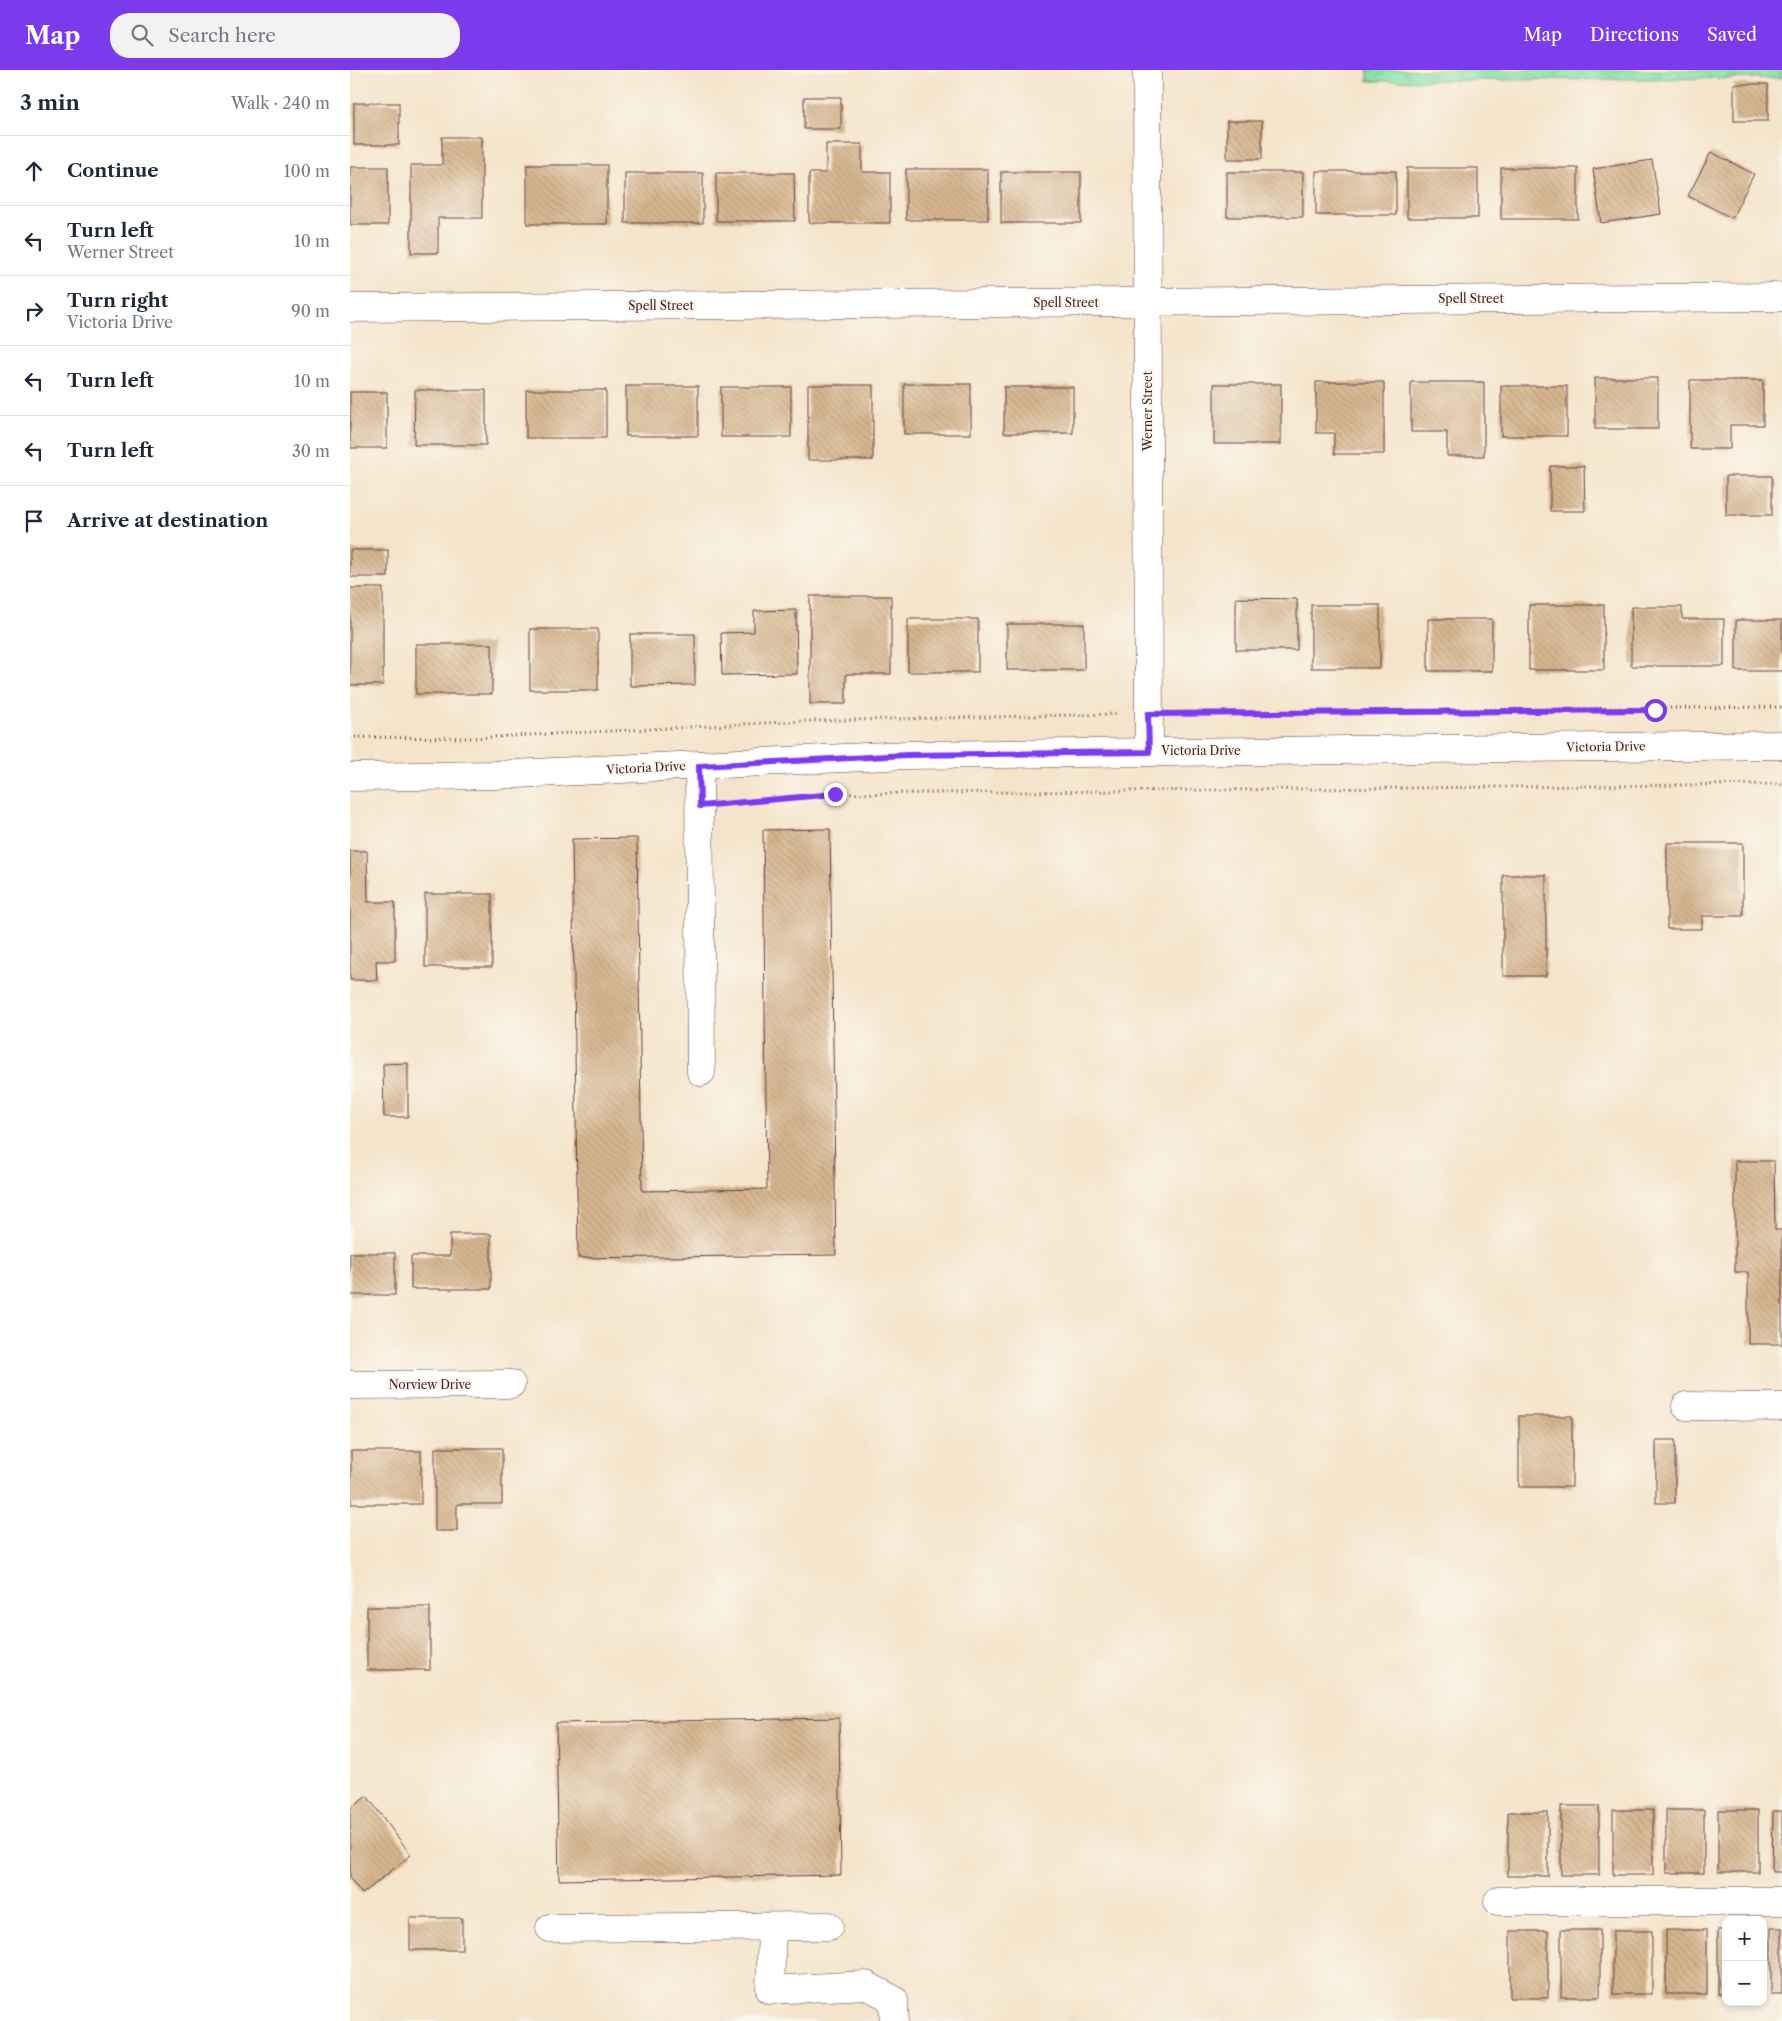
<!DOCTYPE html>
<html lang="en">
<head>
<meta charset="utf-8">
<style>
	:root { --surface:#fff; --page:#f2f2f3; --text:#1f2937; --muted:#747a83; --line:#e0e1e3; --accent:#7c3aed }
	body { margin:0; font-family:"Libre Caslon Text",serif; background:var(--page); color:var(--text) }
	.controls { position:absolute; right:15px; bottom:15px; display:grid; overflow:hidden; border-radius:10px; box-shadow:0 2px 8px #0003 }
	.controls button { width:45px; height:45px; display:grid; place-items:center; padding:0; border:0; border-bottom:1px solid var(--line); background:var(--surface); color:var(--text); font:25px sans-serif }
	.stop { position:absolute; width:15px; height:15px; margin:-11px; border:4px solid #7c3aed; border-radius:50%; background:#fff }
	.stop.end { background:#7c3aed; border-color:#fff; box-shadow:0 1px 5px #0008 }
	.list { margin:0; padding:0; list-style:none }
	h2 { display:flex; justify-content:space-between; align-items:center; height:65px; margin:0; padding:0 20px; font-size:21px }
	h2 small { font-size:16px; font-weight:400; color:var(--muted) }
	.list li { display:grid; grid-template-columns:32px 1fr auto; gap:15px; align-items:center; box-sizing:border-box; height:70px; padding:0 20px; border-top:1px solid var(--line) }
	.list b { display:block; font-size:19px; white-space:nowrap }
	.list p { margin:0; font-size:16px; white-space:nowrap; color:var(--muted) }
	.list em { font-size:16px; font-style:normal; color:var(--muted) }
	.icon { flex:none; width:28px; height:28px; fill:none; stroke:currentColor; stroke-width:2; stroke-linecap:round; stroke-linejoin:round }
	.map { position:relative; flex:none; width:1432px; height:1951px; overflow:hidden }
	header { display:flex; align-items:center; gap:30px; box-sizing:border-box; height:70px; padding:0 25px; background:var(--accent); color:#fff }
	header strong { font-size:24px }
	nav { display:flex; gap:28px; margin-inline-start:auto; font-size:18px }
	.search { width:350px; height:45px; background:var(--page); display:flex; align-items:center; gap:12px; box-sizing:border-box; padding:0 18px; border-radius:20px; color:var(--muted); font-size:19px }
	main { display:flex }
	aside { flex:1; background:var(--surface) }
	.map>svg:first-child { display:block }
	.park { fill:url(#park-crowns); stroke:#688069 }
	.building { fill:url(#building-back-hatch) }
	.lines { fill:none; stroke-linecap:round; stroke-linejoin:round }
	.minor-casing { stroke:#643d43; stroke-width:29 }
	.path { stroke:#643d43; stroke-width:3; stroke-dasharray:1 4; stroke-linecap:butt }
	.minor { stroke:#fff; stroke-width:28 }
	.route { stroke:#7c3aed; stroke-width:6 }
	.labels { text-anchor:middle; stroke-width:4; stroke-linejoin:round; paint-order:stroke }
	.street-label { font-size:12px; fill:#4a1f2b; stroke:#fbf7ec }
</style>
</head>
<body>
<header>
<strong>Map</strong>
<div class="search"><svg class="icon" aria-label="search" viewBox="0 0 24 24"><circle cx="10" cy="10" r="6"/><path d="M15 15l6 6"/></svg>Search here</div>
<nav><a>Map</a><a>Directions</a><a>Saved</a></nav>
</header>
<main>
<aside>
<h2>3 min<small>Walk · 240 m</small></h2>
<ul class="list">
<li><svg class="icon" aria-label="ahead" viewBox="0 0 24 24"><path d="M12 20V5M6 11l6-6 6 6"/></svg><div><b>Continue</b></div><em>100 m</em></li>
<li><svg class="icon" aria-label="left" viewBox="0 0 24 24"><path d="M17 20v-9H6M10 6l-5 5 5 5"/></svg><div><b>Turn left</b><p>Werner Street</p></div><em>10 m</em></li>
<li><svg class="icon" aria-label="right" viewBox="0 0 24 24"><path d="M7 20v-9h11M14 6l5 5-5 5"/></svg><div><b>Turn right</b><p>Victoria Drive</p></div><em>90 m</em></li>
<li><svg class="icon" aria-label="left" viewBox="0 0 24 24"><path d="M17 20v-9H6M10 6l-5 5 5 5"/></svg><div><b>Turn left</b></div><em>10 m</em></li>
<li><svg class="icon" aria-label="left" viewBox="0 0 24 24"><path d="M17 20v-9H6M10 6l-5 5 5 5"/></svg><div><b>Turn left</b></div><em>30 m</em></li>
<li><svg class="icon" aria-label="arrive" viewBox="0 0 24 24"><path d="M6 21V4h12l-3 4 3 4H6"/></svg><div><b>Arrive at destination</b></div></li>
</ul>
</aside>
<div class="map">
<svg width="1432" height="1951" viewBox="0 0 1432 1951">
	<defs>
		<pattern id="park-crowns" width="20" height="18" patternUnits="userSpaceOnUse" patternTransform="scale(1.25)"><rect width="20" height="18" fill="#86e1a7"/><path d="M2 6a3 3 0 1 1 6 0M12 15a3 3 0 1 1 6 0" fill="none" stroke="#75c190"/></pattern>
		<pattern id="building-back-hatch" width="6" height="6" patternUnits="userSpaceOnUse" patternTransform="scale(1.25)"><rect width="6" height="6" fill="#d6b690"/><path d="M-1 5l2 2M0 0l6 6M5-1l2 2" fill="none" stroke="#b99c7c"/></pattern>
	</defs>
	<rect width="100%" height="100%" fill="#fbf7ec"/>
	<filter id="ink" filterUnits="userSpaceOnUse"><feTurbulence type="fractalNoise" baseFrequency=".02" numOctaves="2"/><feDisplacementMap in="SourceGraphic" scale="10" xChannelSelector="R" yChannelSelector="G"/><feConvolveMatrix kernelMatrix="1 2 1 2 8 2 1 2 1" color-interpolation-filters="sRGB"/></filter>
	<filter id="wash" filterUnits="userSpaceOnUse"><feTurbulence type="fractalNoise" baseFrequency=".0096" numOctaves="4" result="noise"/><feDisplacementMap in="SourceGraphic" scale="20" xChannelSelector="R" yChannelSelector="G"/><feGaussianBlur stdDeviation="1.12" result="paint"/><feColorMatrix in="noise" values="0 0 0 0 0 0 0 0 0 0 0 0 0 0 0 0 0 1.4 0 .05"/><feComposite in="paint" operator="in"/></filter>
	<g filter="url(#wash)">
		<rect width="100%" height="100%" fill="#f4e4cb"/>
		<polygon class="park" points="1018,0 1432,0 1432,8 1018,11"/>
		<g id="blocks">
			<g class="building">
				<rect x="1384" y="14" width="34" height="37"/>
				<rect x="454" y="27" width="37" height="32"/>
				<rect x="4" y="33" width="45" height="42"/>
				<rect x="877" y="51" width="35" height="38"/>
				<polygon points="92,67 132,67 132,148 88,148 88,183 61,183 61,95 92,95"/>
				<polygon points="476,74 512,74 512,102 540,102 540,153 459,153 459,103 476,103"/>
				<polygon points="1361,82 1404,104 1382,148 1338,126"/>
				<polygon points="1302,90 1311,144 1251,153 1243,99"/>
				<rect x="177" y="95" width="80" height="59"/>
				<rect x="0" y="97" width="38" height="58"/>
				<rect x="1057" y="98" width="71" height="50"/>
				<rect x="1151" y="98" width="77" height="51"/>
				<rect x="556" y="99" width="82" height="51"/>
				<rect x="966" y="101" width="80" height="44"/>
				<rect x="651" y="102" width="80" height="51"/>
				<rect x="877" y="102" width="76" height="45"/>
				<rect x="275" y="103" width="78" height="50"/>
				<polygon points="366,103 444,103 445,151 366,151"/>
				<rect x="1245" y="308" width="63" height="51"/>
				<polygon points="1340,310 1413,310 1413,355 1380,355 1380,379 1340,379"/>
				<polygon points="966,312 1034,312 1034,384 984,384 984,363 966,363"/>
				<polygon points="1061,312 1134,312 1134,386 1097,386 1097,362 1061,362"/>
				<rect x="554" y="314" width="67" height="50"/>
				<rect x="864" y="314" width="67" height="60"/>
				<rect x="458" y="315" width="65" height="75"/>
				<rect x="276" y="316" width="72" height="50"/>
				<rect x="1151" y="316" width="66" height="50"/>
				<rect x="371" y="317" width="70" height="50"/>
				<rect x="654" y="317" width="69" height="46"/>
				<polygon points="65,320 136,320 136,375 64,375"/>
				<rect x="176" y="320" width="80" height="48"/>
				<rect x="0" y="322" width="37" height="56"/>
				<polygon points="1200,396 1234,396 1235,441 1200,441"/>
				<rect x="1376" y="406" width="46" height="39"/>
				<rect x="0" y="480" width="38" height="27"/>
				<rect x="0" y="518" width="33" height="97"/>
				<polygon points="460,526 541,526 541,604 496,604 496,634 460,634"/>
				<polygon points="886,528 947,529 947,580 886,580"/>
				<rect x="961" y="535" width="69" height="63"/>
				<rect x="1179" y="535" width="75" height="65"/>
				<polygon points="1281,537 1332,537 1332,549 1374,549 1374,596 1281,596"/>
				<polygon points="446,540 447,604 372,605 371,563 404,562 404,541"/>
				<rect x="558" y="549" width="70" height="53"/>
				<rect x="1078" y="549" width="64" height="52"/>
				<rect x="1386" y="550" width="46" height="51"/>
				<rect x="657" y="554" width="77" height="46"/>
				<rect x="180" y="559" width="68" height="61"/>
				<polygon points="280,564 345,564 345,615 280,616"/>
				<rect x="66" y="574" width="76" height="50"/>
				<polygon points="480,759 486,1185 228,1188 222,769 287,768 292,1121 417,1119 413,760"/>
				<polygon points="1317,773 1393,773 1393,846 1352,846 1352,859 1317,859"/>
				<polygon points="0,781 17,781 18,832 45,832 45,891 26,891 27,910 0,910"/>
				<rect x="1153" y="805" width="43" height="101"/>
				<rect x="75" y="824" width="67" height="73"/>
				<polygon points="58,993 58,1047 34,1047 33,994"/>
				<polygon points="1385,1091 1424,1091 1425,1160 1432,1160 1432,1274 1398,1274 1398,1202 1385,1202"/>
				<polygon points="100,1164 141,1164 141,1219 61,1219 61,1186 100,1186"/>
				<rect x="0" y="1183" width="45" height="42"/>
				<rect x="1169" y="1346" width="53" height="71"/>
				<rect x="1306" y="1370" width="19" height="63"/>
				<polygon points="85,1378 152,1378 152,1434 107,1434 107,1461 85,1461"/>
				<rect x="1" y="1381" width="70" height="53"/>
				<rect x="17" y="1537" width="63" height="63"/>
				<polygon points="489,1648 491,1805 209,1810 206,1653"/>
				<polygon points="17,1726 61,1785 12,1824 0,1808 0,1739"/>
				<rect x="1211" y="1736" width="38" height="69"/>
				<rect x="1263" y="1740" width="40" height="65"/>
				<rect x="1316" y="1740" width="38" height="63"/>
				<rect x="1368" y="1740" width="40" height="62"/>
				<polygon points="1423,1741 1432,1741 1432,1802 1422,1802"/>
				<rect x="1158" y="1742" width="40" height="64"/>
				<rect x="60" y="1848" width="52" height="32"/>
				<rect x="1421" y="1858" width="11" height="66"/>
				<rect x="1211" y="1860" width="39" height="67"/>
				<rect x="1316" y="1860" width="41" height="64"/>
				<rect x="1368" y="1860" width="8" height="64"/>
				<rect x="1160" y="1861" width="38" height="67"/>
				<rect x="1263" y="1861" width="39" height="63"/>
			</g>
		</g>
	</g>
	<g filter="url(#ink)">
		<use href="#blocks" fill-opacity="0" stroke="#643d43" stroke-width="1"/>
		<g class="lines">
			<g class="minor-casing">
				<g id="minor">
					<polyline points="797,0 799,681"/>
					<polyline points="0,238 1432,227"/>
					<polyline points="349,696 351,1002"/>
					<polyline points="0,707 144,705 557,685 1432,675"/>
					<polyline points="0,1315 161,1314"/>
					<polyline points="1336,1336 1432,1337"/>
					<polyline points="1148,1831 1432,1831"/>
					<polyline points="422,1857 420,1920 516,1915 544,1930 544,1951"/>
					<polyline points="200,1858 479,1856"/>
				</g>
			</g>
			<g class="path">
				<polyline points="830,643 1432,637"/>
				<polyline points="0,667 122,668 456,651 769,644"/>
				<polyline points="381,733 485,724 1432,714"/>
			</g>
			<use href="#minor" class="minor"/>
		</g>
	</g>
	<g class="lines" filter="url(#ink)">
		<polyline class="route" points="485,724 350,736 349,696 557,685 799,682 798,644 1305,640"/>
	</g>
	<g class="labels">
		<g class="street-label">
			<text x="1121" y="233">Spell Street</text>
			<text x="716" y="237">Spell Street</text>
			<text x="311" y="240">Spell Street</text>
			<text transform="translate(798 341) rotate(-90)" y="4">Werner Street</text>
			<text transform="translate(1256 677) rotate(-1)" y="4">Victoria Drive</text>
			<text x="851" y="685">Victoria Drive</text>
			<text transform="translate(296 698) rotate(-3)" y="4">Victoria Drive</text>
			<text x="80" y="1319">Norview Drive</text>
		</g>
	</g>
</svg>
<div class="controls">
<button>+</button>
<button>−</button>
</div>
<div class="stop" style="left:1305px;top:640px"></div>
<div class="stop end" style="left:485px;top:724px"></div>
</div>
</main>
</body>
</html>
